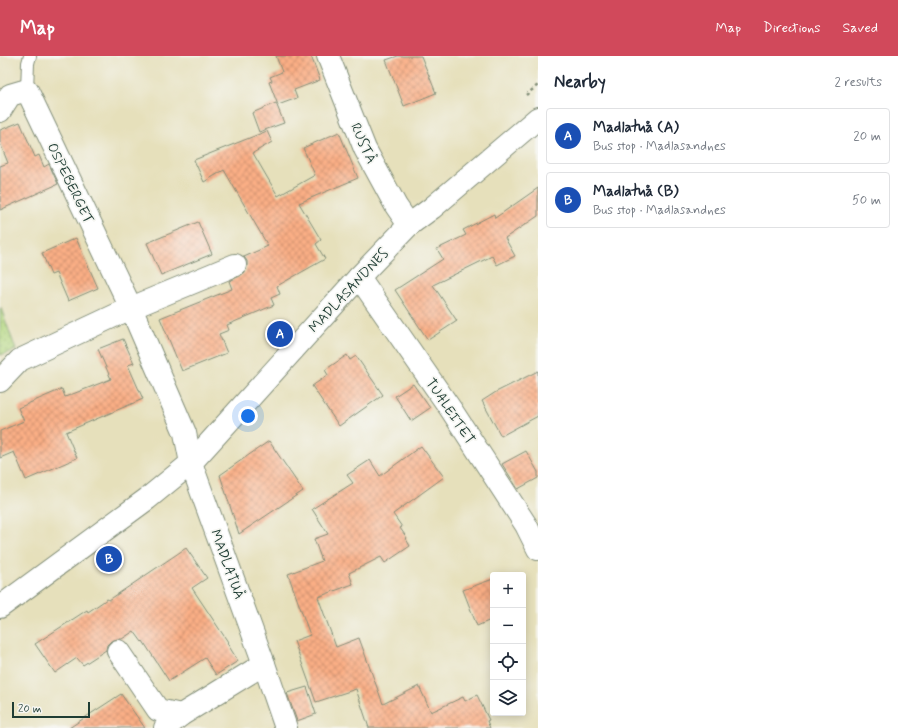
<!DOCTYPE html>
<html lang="en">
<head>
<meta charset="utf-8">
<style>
	:root { --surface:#fff; --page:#f6f6f7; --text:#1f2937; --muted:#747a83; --line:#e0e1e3; --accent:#d1495b }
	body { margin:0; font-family:Mynerve,sans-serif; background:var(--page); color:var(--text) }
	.controls { position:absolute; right:12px; bottom:12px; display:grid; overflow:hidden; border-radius:4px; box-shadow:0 2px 10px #0003 }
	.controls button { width:36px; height:36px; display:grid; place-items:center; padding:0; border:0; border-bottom:1px solid var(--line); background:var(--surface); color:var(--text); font:20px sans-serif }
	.scale { position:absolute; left:12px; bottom:10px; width:78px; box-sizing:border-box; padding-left:4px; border:2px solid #1f3d34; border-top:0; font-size:11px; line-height:14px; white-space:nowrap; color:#1f3d34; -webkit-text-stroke:3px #f6f6f2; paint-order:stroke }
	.you { position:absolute; left:248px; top:360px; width:14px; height:14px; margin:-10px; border:3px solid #fff; border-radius:50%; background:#1a73e8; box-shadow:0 0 0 6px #1a73e833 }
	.badge { display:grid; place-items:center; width:26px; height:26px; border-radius:50%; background:var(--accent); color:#fff; font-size:13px; font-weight:700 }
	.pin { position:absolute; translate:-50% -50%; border:2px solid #fff; box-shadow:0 1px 4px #0006 }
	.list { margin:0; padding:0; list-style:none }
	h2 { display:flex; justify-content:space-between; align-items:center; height:52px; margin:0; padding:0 16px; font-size:17px }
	h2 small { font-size:13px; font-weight:400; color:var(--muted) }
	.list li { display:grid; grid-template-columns:26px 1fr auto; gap:12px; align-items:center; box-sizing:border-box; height:56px; margin:0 8px 8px; padding:0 8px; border:1px solid var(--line); border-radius:4px }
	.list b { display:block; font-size:15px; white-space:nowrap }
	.list p { margin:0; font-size:13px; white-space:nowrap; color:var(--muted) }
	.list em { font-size:13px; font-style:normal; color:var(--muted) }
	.icon { flex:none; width:22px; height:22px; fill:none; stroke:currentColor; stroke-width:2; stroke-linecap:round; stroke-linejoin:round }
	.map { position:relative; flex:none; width:538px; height:672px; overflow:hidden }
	header { display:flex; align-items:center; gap:24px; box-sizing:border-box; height:56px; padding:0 20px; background:var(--accent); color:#fff }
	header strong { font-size:19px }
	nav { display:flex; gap:22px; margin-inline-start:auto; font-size:14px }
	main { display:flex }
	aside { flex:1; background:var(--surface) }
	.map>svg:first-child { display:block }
	.grass { fill:url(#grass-dots); stroke:#6a8a5a }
	.building { fill:url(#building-cross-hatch) }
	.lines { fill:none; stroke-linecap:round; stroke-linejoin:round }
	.lane-casing { stroke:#828e78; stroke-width:14 }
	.street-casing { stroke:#828e78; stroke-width:24 }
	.secondary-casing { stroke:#828e78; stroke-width:24 }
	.path { stroke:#828e78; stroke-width:2.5; stroke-dasharray:3 3; stroke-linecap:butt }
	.lane { stroke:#fff; stroke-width:12 }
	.street { stroke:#fff; stroke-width:22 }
	.secondary { stroke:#fff; stroke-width:22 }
	.labels { text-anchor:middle; stroke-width:3.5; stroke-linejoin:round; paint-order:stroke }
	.street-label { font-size:14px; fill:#1f3d34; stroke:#f6f6f2 }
</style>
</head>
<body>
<header>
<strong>Map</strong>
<nav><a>Map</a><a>Directions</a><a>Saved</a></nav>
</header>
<main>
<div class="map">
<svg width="538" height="672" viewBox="0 0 538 672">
	<defs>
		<pattern id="grass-dots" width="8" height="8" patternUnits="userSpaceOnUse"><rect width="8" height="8" fill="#b4d780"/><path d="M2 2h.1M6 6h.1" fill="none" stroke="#9ab96f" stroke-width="1.8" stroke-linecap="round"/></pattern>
		<pattern id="building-cross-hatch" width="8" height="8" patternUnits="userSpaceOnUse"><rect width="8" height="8" fill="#faae85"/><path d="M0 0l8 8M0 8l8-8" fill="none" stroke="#ca8f6e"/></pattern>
	</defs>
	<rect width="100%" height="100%" fill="#f6f6f2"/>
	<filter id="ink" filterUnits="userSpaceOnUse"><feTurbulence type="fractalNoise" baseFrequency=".025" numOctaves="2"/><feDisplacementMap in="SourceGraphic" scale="8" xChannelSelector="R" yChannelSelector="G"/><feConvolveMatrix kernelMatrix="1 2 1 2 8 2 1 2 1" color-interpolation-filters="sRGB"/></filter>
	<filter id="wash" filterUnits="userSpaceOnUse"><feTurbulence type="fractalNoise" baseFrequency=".012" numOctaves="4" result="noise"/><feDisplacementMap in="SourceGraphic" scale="16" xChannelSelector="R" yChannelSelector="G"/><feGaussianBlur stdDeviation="0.9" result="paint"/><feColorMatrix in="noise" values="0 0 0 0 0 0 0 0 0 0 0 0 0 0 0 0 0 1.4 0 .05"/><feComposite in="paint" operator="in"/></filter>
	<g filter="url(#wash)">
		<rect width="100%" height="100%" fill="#e6e0bb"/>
		<polygon class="grass" points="1,252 16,294 0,299 0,253"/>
		<g id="blocks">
			<g class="building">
				<polygon points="276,0 311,0 320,24 294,34 297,42 278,49 269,26 272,25 270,21 282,16"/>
				<polygon points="398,0 421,0 436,37 404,50 386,4"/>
				<polygon points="276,47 284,67 259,76 252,57"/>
				<polygon points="20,66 35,101 39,99 44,111 49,108 58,128 0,154 0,110 8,107 0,87 0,74"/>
				<polygon points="267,75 272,86 253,97 278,140 315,119 303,92 339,76 358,122 299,147 321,184 316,188 325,203 277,230 280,238 271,242 274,249 227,269 229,274 219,278 227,297 182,315 160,262 232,233 229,225 240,220 245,216 247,211 247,205 244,201 268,190 224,114 204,126 194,104"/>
				<polygon points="538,132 538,160 505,182 515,200 497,209 492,200 433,229 457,265 428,284 395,234 443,203 437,193 466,179 463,174 494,158 495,162"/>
				<polygon points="198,166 212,198 161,219 147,187"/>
				<polygon points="76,182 98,232 68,245 56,217 51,219 42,197"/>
				<polygon points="123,283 134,307 128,309 143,343 66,376 77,402 26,424 14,396 0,402 0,375 24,365 18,352 62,333 65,341 111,323 98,293"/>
				<polygon points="347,299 350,304 356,300 383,339 339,370 312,330 328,319 325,314"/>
				<polygon points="538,315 538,360 501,380 482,345 496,336"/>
				<polygon points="413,328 430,352 411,365 395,340"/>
				<polygon points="269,385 303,435 239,478 220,419"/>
				<polygon points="421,390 444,421 393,458 402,471 400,472 407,482 406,483 410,490 385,507 381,501 349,517 353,528 318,541 336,591 359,582 383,648 419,630 431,656 463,641 465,645 477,639 489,664 487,665 490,672 369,672 356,633 316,646 294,585 310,579 288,518 322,505 314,483 328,478 312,453 353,427 347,419 370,404 380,420"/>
				<polygon points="526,395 538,416 538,422 518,433 502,408"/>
				<polygon points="186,492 207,522 192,532 228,586 227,587 238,605 216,619 205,602 169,625 143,585 142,586 134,575 122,583 117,583 111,585 107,589 106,594 83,609 77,602 55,617 35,588 87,554 88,556 107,543 109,544"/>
				<polygon points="493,523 493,563 477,570 463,534"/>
				<polygon points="307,631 316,658 297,665 287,637"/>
				<polygon points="121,638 145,672 69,672"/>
			</g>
		</g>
	</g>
	<g filter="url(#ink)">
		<use href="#blocks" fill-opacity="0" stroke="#828e78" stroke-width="1"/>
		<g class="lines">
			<g class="lane-casing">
				<polyline id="lane" points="27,34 28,7 30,0"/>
			</g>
			<g class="street-casing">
				<g id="street">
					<polyline points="328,0 365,93 396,150 409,169"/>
					<polyline points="0,55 10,39 27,34 131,252 185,377 191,407 264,608 286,672"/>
					<polyline points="359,221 452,355 526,469 538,493"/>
					<polyline points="0,325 20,304 131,252 235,209"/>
					<polyline points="118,595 158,654 181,659"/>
					<polyline points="165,672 181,659 264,608"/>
				</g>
			</g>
			<g class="secondary-casing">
				<polyline id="secondary" points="0,551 147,443 191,407 359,221 409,169 432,152 538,62"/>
			</g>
			<polyline class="path" points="526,39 538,29"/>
			<use href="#lane" class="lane"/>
			<use href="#street" class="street"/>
			<use href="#secondary" class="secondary"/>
		</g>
	</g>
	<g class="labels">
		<g class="street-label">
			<text transform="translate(364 87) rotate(66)" y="5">RUSTÅ</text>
			<text transform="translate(71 127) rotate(64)" y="5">OSPEBERGET</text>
			<text transform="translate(348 234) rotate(-47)" y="5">MADLASANDNES</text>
			<text transform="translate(451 355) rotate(56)" y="5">TUALEITET</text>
			<text transform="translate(228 508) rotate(70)" y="5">MADLATUÅ</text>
		</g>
	</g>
</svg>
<div class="controls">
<button>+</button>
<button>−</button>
<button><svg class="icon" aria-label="locate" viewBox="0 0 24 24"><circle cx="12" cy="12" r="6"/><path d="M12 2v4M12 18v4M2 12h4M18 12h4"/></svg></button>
<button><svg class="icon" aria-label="layers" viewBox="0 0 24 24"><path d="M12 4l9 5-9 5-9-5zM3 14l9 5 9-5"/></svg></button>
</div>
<div class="scale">20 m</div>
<div class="you"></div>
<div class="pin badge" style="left:280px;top:278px;background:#1a4fb4">A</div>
<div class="pin badge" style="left:109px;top:503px;background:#1a4fb4">B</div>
</div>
<aside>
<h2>Nearby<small>2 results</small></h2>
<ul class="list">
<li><span class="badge" style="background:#1a4fb4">A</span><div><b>Madlatuå (A)</b><p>Bus stop · Madlasandnes</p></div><em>20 m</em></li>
<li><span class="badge" style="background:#1a4fb4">B</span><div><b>Madlatuå (B)</b><p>Bus stop · Madlasandnes</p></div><em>50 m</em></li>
</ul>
</aside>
</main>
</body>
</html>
